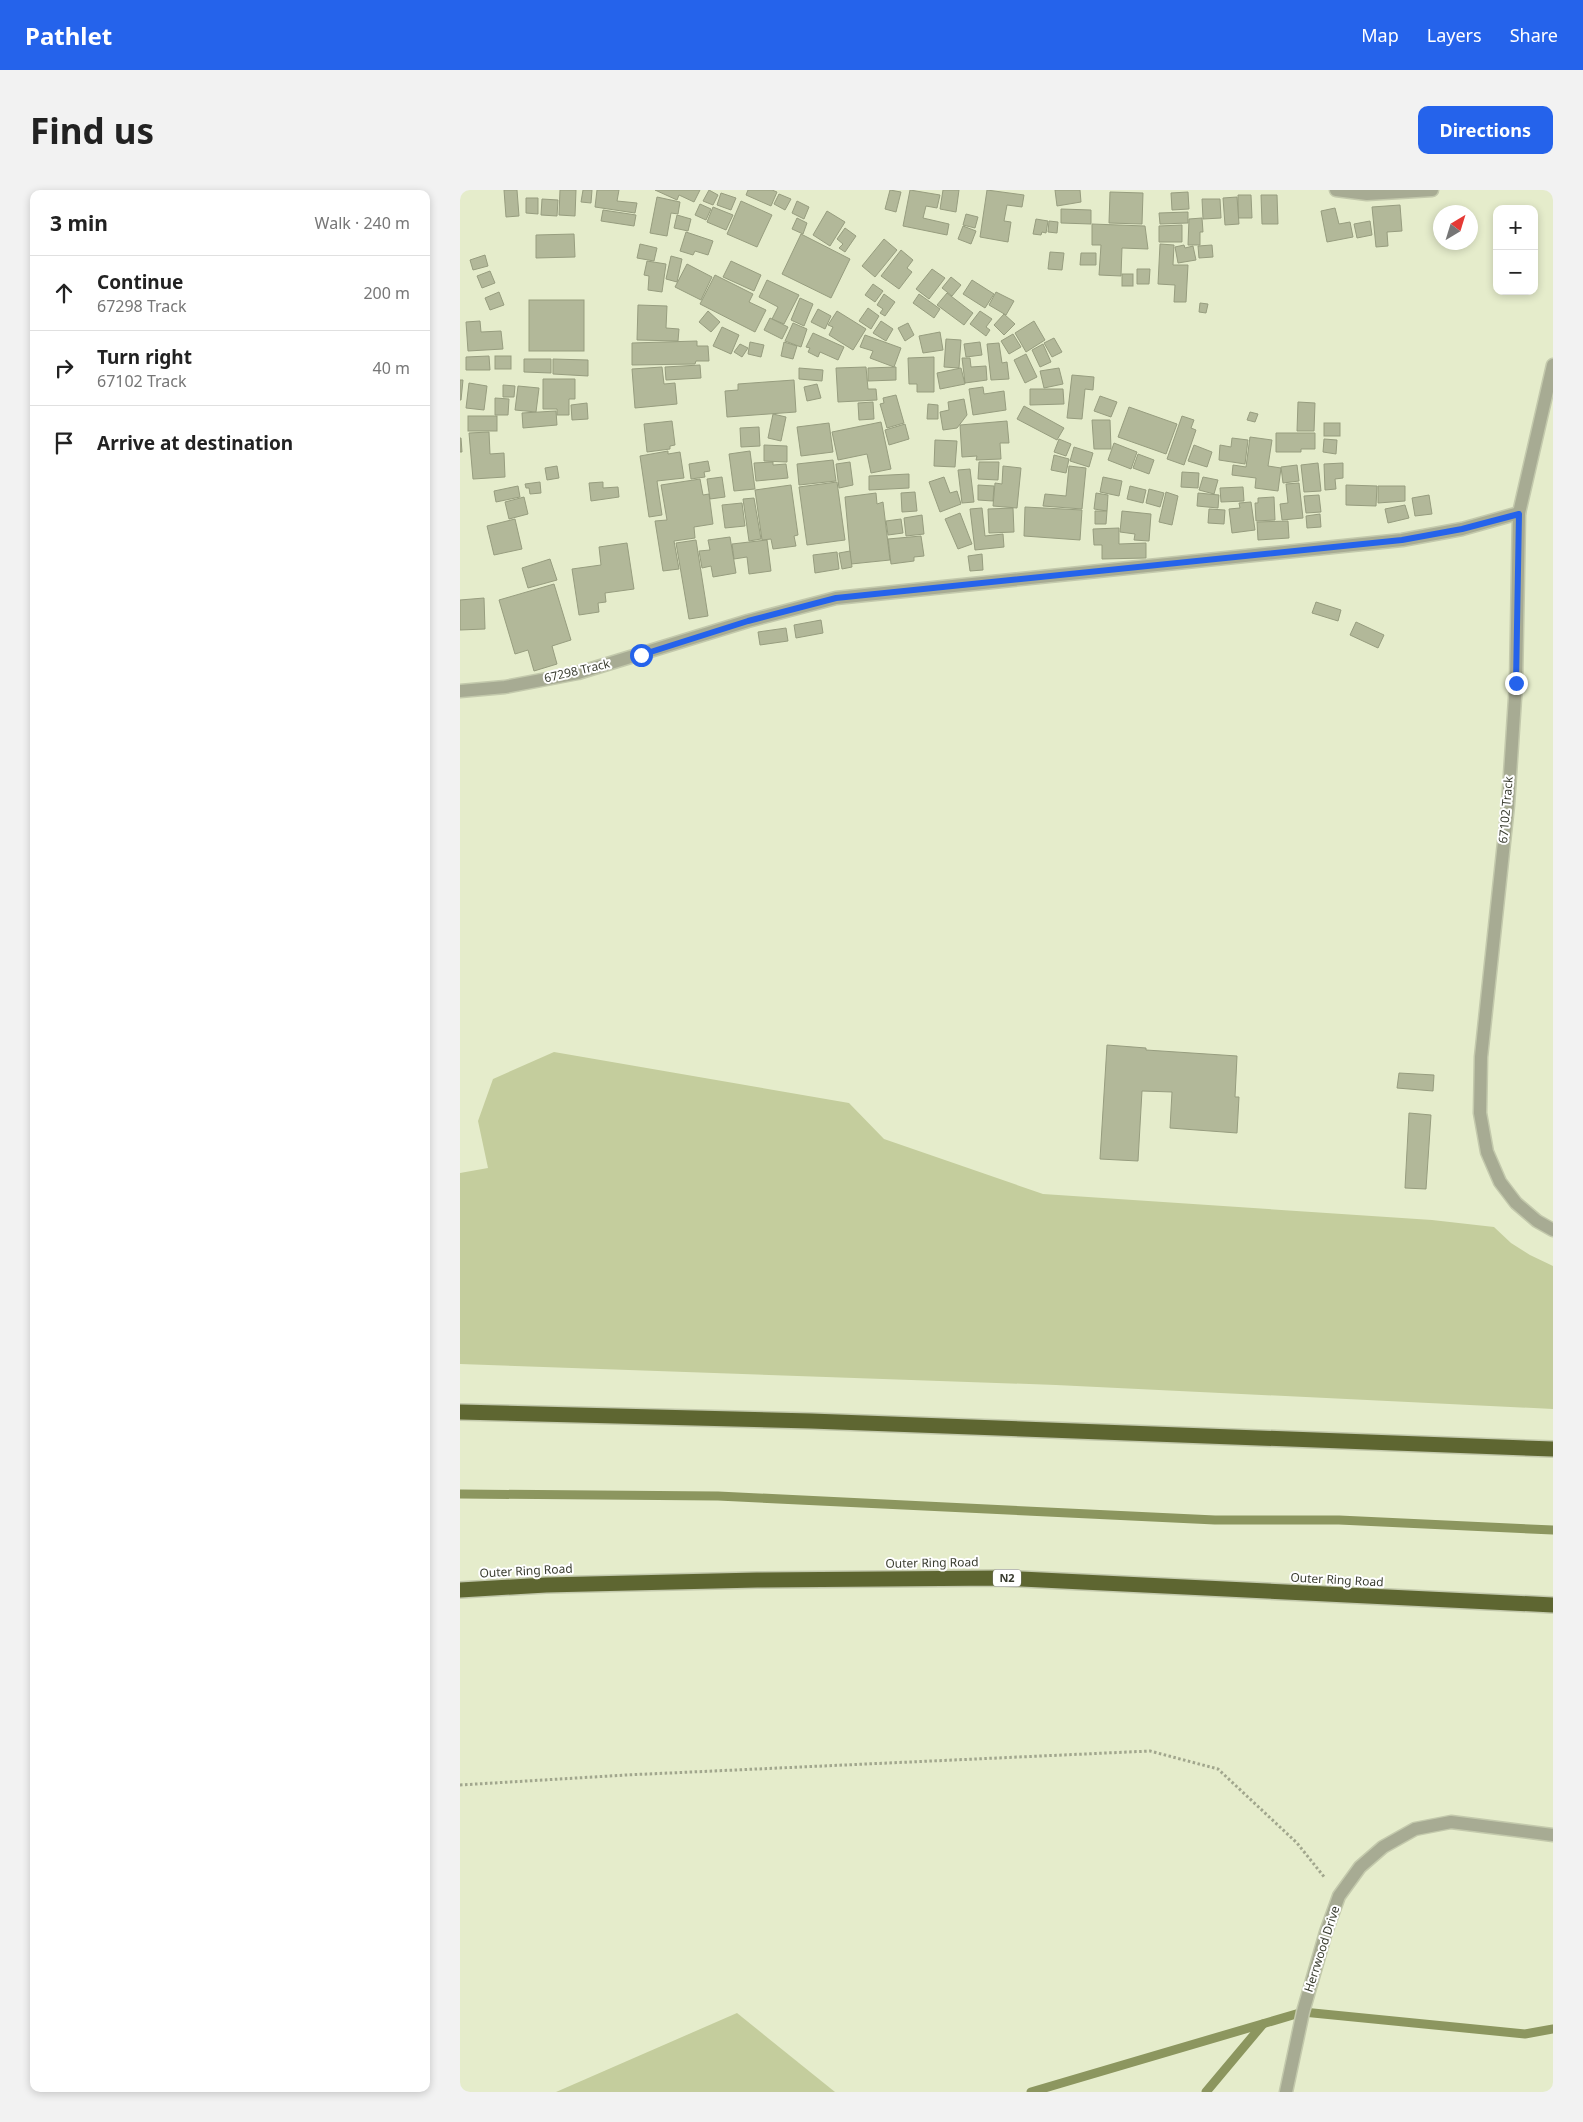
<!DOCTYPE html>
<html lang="en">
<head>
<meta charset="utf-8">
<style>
	:root { --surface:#fff; --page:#f2f2f2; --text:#222; --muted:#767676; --line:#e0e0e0; --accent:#2563eb }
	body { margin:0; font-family:"Noto Sans",sans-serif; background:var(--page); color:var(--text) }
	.controls { position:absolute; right:15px; top:15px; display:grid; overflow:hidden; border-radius:10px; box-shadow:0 2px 8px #0003 }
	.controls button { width:45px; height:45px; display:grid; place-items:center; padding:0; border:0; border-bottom:1px solid var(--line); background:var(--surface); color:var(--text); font:25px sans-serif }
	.compass { position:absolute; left:973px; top:15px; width:45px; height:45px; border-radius:50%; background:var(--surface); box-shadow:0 2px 8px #0003; rotate:38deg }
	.stop { position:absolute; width:15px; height:15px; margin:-11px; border:4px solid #2563eb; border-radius:50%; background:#fff }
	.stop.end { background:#2563eb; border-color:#fff; box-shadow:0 1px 5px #0008 }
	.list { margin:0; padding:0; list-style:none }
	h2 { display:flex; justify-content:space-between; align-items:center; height:65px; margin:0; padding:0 20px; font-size:21px }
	h2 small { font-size:16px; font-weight:400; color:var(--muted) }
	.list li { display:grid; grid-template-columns:32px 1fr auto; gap:15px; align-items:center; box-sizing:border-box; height:75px; padding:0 20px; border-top:1px solid var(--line) }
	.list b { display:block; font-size:19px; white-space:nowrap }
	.list p { margin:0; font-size:16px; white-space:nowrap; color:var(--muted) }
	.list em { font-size:16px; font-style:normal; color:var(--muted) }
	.icon { flex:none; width:28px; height:28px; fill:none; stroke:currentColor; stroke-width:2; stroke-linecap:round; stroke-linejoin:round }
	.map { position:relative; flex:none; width:1093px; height:1902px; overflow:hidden; border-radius:10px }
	header { display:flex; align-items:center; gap:30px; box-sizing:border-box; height:70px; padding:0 25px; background:var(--accent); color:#fff }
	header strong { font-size:24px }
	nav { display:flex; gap:28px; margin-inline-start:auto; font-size:18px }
	.intro { display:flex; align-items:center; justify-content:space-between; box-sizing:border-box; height:120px; padding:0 30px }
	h1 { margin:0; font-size:35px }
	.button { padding:12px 22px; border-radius:10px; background:var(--accent); color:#fff; font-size:18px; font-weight:700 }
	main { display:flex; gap:30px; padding:0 30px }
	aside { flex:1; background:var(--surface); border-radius:10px; box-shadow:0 2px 8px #0003 }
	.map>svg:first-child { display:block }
	.green { fill:#c4cd9d }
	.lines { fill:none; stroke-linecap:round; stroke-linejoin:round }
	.stream { stroke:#8c965f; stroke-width:9 }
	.building { fill:#b2b899; stroke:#979d7f }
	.minor-casing { stroke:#c3c9ac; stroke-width:15 }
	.motorway-casing { stroke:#c3c9ac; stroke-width:18 }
	.path { stroke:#a1a68d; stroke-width:3; stroke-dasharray:2.5 2.5; stroke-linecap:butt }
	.minor { stroke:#a7ab93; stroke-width:12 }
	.motorway { stroke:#5e6631; stroke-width:15 }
	.route { stroke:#2563eb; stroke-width:6 }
	.labels { text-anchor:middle; stroke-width:4; stroke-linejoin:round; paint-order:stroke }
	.shield { fill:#fff; stroke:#75776e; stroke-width:1 }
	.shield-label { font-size:11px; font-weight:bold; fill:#3a3d30 }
	.street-label { font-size:12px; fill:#3a3d30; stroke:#fff }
</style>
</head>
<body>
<header>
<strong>Pathlet</strong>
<nav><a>Map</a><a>Layers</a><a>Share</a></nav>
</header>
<div class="intro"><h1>Find us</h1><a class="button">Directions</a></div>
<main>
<aside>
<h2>3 min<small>Walk · 240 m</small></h2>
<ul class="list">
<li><svg class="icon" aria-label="ahead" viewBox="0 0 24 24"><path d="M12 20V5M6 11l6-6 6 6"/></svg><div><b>Continue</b><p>67298 Track</p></div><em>200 m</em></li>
<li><svg class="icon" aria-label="right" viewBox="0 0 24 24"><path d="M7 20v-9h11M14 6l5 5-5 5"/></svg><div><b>Turn right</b><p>67102 Track</p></div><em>40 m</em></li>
<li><svg class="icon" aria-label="arrive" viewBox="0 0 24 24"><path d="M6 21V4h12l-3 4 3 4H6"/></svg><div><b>Arrive at destination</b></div></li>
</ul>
</aside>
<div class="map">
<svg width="1093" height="1902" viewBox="0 0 1093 1902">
	<rect width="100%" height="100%" fill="#e5eccb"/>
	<g class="green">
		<polygon points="94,862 389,913 424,949 583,1004 972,1030 1034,1037 1051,1053 1070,1065 1093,1076 1093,1219 596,1195 0,1174 0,983 28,978 18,931 33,889"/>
		<polygon points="277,1823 375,1902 96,1902"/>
	</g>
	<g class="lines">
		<g class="stream">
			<polyline points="0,1304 258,1306 755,1330 879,1330 1093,1340"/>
			<polyline points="571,1902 843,1822 1065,1844 1093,1839"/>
			<polyline points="746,1902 803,1834"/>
		</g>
	</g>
	<g class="building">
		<polygon points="44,0 57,0 59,26 46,27"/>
		<polygon points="100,0 116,0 115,26 99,25"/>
		<polygon points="123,0 132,0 131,13 121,12"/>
		<polygon points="137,0 159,0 157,11 177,13 175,23 135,17"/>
		<polygon points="195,0 240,0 234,12 219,5 217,10"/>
		<polygon points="249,0 258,5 253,15 243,11"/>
		<polygon points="288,0 312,0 317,2 311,16 286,5"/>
		<polygon points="430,0 441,2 436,22 425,19"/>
		<polygon points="450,0 480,5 477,18 466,16 463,28 489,34 487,45 443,36"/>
		<polygon points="483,0 499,0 496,22 480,19"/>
		<polygon points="527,0 564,5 562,17 547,15 544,31 551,32 548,52 520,47"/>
		<polygon points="595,0 620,0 621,12 597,16"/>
		<polygon points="650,2 683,3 682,34 649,33"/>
		<polygon points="728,2 729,19 712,20 711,3"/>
		<polygon points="261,3 276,8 271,20 257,15"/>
		<polygon points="319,4 331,9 325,20 314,14"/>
		<polygon points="778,5 791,5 792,28 778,28"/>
		<polygon points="801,5 817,5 818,34 802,34"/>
		<polygon points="197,7 220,12 218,24 211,23 207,46 190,43"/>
		<polygon points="777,7 779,34 765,35 763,8"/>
		<polygon points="66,8 78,8 78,24 66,23"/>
		<polygon points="82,9 98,10 97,26 81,25"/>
		<polygon points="742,9 760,9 761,28 743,29"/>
		<polygon points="281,11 312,25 297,57 267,44"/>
		<polygon points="337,11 349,17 344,29 332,23"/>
		<polygon points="240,14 251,19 246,30 235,25"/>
		<polygon points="940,15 942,41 927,42 928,56 916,57 912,17"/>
		<polygon points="253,17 273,25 266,40 247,32"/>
		<polygon points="875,18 879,34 890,32 893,47 867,52 861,21"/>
		<polygon points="601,19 631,20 631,34 601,33"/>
		<polygon points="143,20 176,25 174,36 141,31"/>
		<polygon points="367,21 385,32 370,56 353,45"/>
		<polygon points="728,22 728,33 700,34 699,23"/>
		<polygon points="506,24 518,27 515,38 503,35"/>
		<polygon points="217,25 231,29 228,41 214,38"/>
		<polygon points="337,28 347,33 343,44 332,39"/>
		<polygon points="742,28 743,42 740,42 740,55 728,55 729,29"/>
		<polygon points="576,29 588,31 586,43 582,42 581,45 573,44"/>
		<polygon points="589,31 598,32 597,43 588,42"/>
		<polygon points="910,31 912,45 897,48 894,34"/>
		<polygon points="632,34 685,36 688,59 662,58 661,86 639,85 641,55 632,55"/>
		<polygon points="722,35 722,52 699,52 699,36"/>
		<polygon points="503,36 516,41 511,54 498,49"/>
		<polygon points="385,38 396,46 385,62 379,58 383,54 377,49"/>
		<polygon points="226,42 253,51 248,65 235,61 233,65 220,61"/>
		<polygon points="114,44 115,67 76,68 76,45"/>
		<polygon points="341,44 390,69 371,108 322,84"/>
		<polygon points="424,49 437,60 415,87 402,76"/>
		<polygon points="180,54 197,58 194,71 177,68"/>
		<polygon points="700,54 714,55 713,75 728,75 726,112 714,112 715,95 698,94"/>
		<polygon points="724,55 725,58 733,56 736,70 718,73 715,57"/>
		<polygon points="752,55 753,67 739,68 738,56"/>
		<polygon points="441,60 453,70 447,78 452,82 439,99 421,86"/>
		<polygon points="590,62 604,63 602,80 588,79"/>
		<polygon points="621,63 636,63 636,75 620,75"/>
		<polygon points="25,65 28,76 13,80 10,70"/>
		<polygon points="211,66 222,69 217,92 206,89"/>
		<polygon points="187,71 206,74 202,102 188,100 189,86 184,85"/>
		<polygon points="271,71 301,85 294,101 263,87"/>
		<polygon points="227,74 252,87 241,110 215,97"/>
		<polygon points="472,79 485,88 469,109 456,99"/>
		<polygon points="677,79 690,79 689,94 677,94"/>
		<polygon points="30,81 35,93 22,98 17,86"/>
		<rect x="662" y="84" width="11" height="12"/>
		<polygon points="255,85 293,104 289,112 306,120 295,142 240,114"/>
		<polygon points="491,87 501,95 492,106 482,98"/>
		<polygon points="307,90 339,105 324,134 312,129 318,117 299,107"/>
		<polygon points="512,90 534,104 525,118 503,104"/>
		<polygon points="413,94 423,101 415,112 405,105"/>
		<polygon points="39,102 44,115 30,120 25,108"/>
		<polygon points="536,102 554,111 546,125 529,115"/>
		<polygon points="487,103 513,123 504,135 477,115"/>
		<polygon points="424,104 435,112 425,126 420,123 423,119 417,115"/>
		<polygon points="459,104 480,119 474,128 453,113"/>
		<polygon points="340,108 353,114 344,136 331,130"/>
		<rect x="69" y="110" width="55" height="51"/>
		<polygon points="740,113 748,114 746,123 739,122"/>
		<polygon points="178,115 207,116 206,138 219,139 218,151 177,150"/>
		<polygon points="408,118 419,126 411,139 399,131"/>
		<polygon points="358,119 371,126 365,139 351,132"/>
		<polygon points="248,121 260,132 251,142 239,132"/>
		<polygon points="377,121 406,139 393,160 369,145 373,137 368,135"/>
		<polygon points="520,121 532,129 526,137 530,140 526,146 510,134"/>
		<polygon points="544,124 555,134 544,145 534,135"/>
		<polygon points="310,128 328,137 322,149 304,140"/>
		<polygon points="20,131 21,142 41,141 43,159 8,161 6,132"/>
		<polygon points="421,131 433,139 426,151 413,143"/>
		<polygon points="574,131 585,150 566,162 555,143"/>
		<polygon points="333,133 347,139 341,157 325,151"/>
		<polygon points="448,133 454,145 445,151 438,138"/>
		<polygon points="262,137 279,145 271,164 253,156"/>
		<polygon points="480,142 483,160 463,163 459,146"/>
		<polygon points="353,143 384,157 378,170 360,162 358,167 348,162 350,158 346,157"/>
		<polygon points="553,144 561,157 549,164 541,151"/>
		<polygon points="405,145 441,158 434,177 410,168 413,161 400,157"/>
		<polygon points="594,148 602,162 592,167 584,153"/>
		<polygon points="486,149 501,150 499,178 484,177"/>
		<polygon points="237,151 237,156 248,156 249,171 236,171 235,174 172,175 172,153"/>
		<polygon points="290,152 304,155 301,167 288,164"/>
		<polygon points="324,152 337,156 333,169 321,166"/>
		<polygon points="520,152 522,165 506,167 504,154"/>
		<polygon points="539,153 542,173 547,172 549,189 531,190 527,154"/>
		<polygon points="280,154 288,158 282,167 274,162"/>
		<polygon points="583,154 591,172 580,177 572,160"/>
		<polygon points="566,164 577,187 565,193 554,170"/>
		<polygon points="29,166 30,180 6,180 6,167"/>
		<rect x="35" y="166" width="16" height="13"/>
		<polygon points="474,167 474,202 457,202 457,194 449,194 448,168"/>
		<polygon points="502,168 510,168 511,177 526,176 527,190 505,193"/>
		<polygon points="64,169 91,169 91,183 64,182"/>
		<polygon points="93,169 128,170 128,186 93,184"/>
		<polygon points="240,175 241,188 206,190 205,177"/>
		<polygon points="202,177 204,194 215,193 217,214 175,218 172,179"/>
		<polygon points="406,177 408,199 416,199 417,210 378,212 376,178"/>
		<polygon points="436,177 436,190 408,191 408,178"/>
		<polygon points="339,178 363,180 362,191 339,189"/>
		<polygon points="501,178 505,194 480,199 477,183"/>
		<polygon points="599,178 603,194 584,198 580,181"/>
		<polygon points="612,185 634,187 633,200 625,199 622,229 607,228"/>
		<polygon points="83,189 115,189 115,209 109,209 109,225 97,225 97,219 83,219"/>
		<polygon points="0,190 3,190 1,210 0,210"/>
		<polygon points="334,190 336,222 267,227 265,201 278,200 278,194"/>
		<polygon points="9,193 27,196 24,220 6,218"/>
		<polygon points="357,194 361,208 347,211 344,197"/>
		<polygon points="43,195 55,196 54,207 43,207"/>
		<polygon points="58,196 79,198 76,222 55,220"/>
		<polygon points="523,197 524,204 544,201 546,220 513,225 509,199"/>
		<polygon points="570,199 603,199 604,214 570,215"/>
		<polygon points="436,205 444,233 427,238 420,214 424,213 423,208"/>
		<polygon points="640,206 657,212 651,227 634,221"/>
		<polygon points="35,208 49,209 48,225 35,225"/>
		<polygon points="504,209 507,225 497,238 483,240 480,222 489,220 488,212"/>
		<polygon points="413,212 414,229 399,230 398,213"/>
		<polygon points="838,212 855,213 854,241 837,241"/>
		<polygon points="127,213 128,229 112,230 111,215"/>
		<polygon points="468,214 478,215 478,229 467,229"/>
		<polygon points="564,216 604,238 597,250 557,229"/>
		<polygon points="669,217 717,234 706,264 658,247"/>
		<polygon points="96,221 97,235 63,238 62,223"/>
		<polygon points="790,222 798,224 795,232 787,230"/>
		<polygon points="313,224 326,227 321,251 308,248"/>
		<rect x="8" y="226" width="29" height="15"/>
		<polygon points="722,226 734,230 731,238 736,240 724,275 707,269"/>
		<polygon points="632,230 650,230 651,259 634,259"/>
		<polygon points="212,231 215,255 210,256 210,259 187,262 184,234"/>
		<polygon points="547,231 549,253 540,253 541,269 516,270 517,266 502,267 500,235"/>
		<polygon points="421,232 431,279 411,283 407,264 378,270 372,242"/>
		<polygon points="369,233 373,262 341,266 337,237"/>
		<rect x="864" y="233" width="16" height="13"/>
		<polygon points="445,234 449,249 429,255 425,240"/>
		<polygon points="299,237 300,256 281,257 280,238"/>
		<polygon points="29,242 30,264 44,263 45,287 13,289 9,243"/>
		<polygon points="816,243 855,243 855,259 841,259 841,262 816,262"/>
		<polygon points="790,247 812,250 808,276 821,278 818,301 795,298 796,288 772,285 773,275 786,277"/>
		<polygon points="0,248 1,248 2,262 0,262"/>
		<polygon points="772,248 788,250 785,274 759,270 760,255 771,257"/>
		<polygon points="599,249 611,254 606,266 594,262"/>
		<polygon points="864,249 877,250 876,264 863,262"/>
		<polygon points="475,250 497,251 495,277 474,276"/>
		<polygon points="654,253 677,262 671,279 648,270"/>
		<polygon points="304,255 327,256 327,272 304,271"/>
		<polygon points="734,255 752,262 747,277 728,271"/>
		<polygon points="614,257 633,263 629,277 610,271"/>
		<polygon points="208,261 208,264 220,262 224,288 197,291 202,325 189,327 180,266"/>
		<polygon points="290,261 295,299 274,301 269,264"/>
		<polygon points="678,264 694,270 689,284 673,278"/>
		<polygon points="594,265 609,269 606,283 591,280"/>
		<polygon points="373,270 376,291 339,295 337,274"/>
		<polygon points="248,271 250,281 244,282 245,287 231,289 229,274"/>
		<polygon points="313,272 313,275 326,274 328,288 296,291 294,273"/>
		<polygon points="390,272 393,295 379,298 376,274"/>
		<polygon points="519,272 539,272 538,290 518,289"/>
		<polygon points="858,273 861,301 844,302 841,275"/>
		<polygon points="883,273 883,288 875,289 876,299 865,300 864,274"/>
		<polygon points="837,275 839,291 823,293 821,277"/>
		<polygon points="97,276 99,288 87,290 85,278"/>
		<polygon points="543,276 561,278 557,318 533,316 535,293 542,294"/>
		<polygon points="609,276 626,278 622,319 583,316 585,304 606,306"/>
		<polygon points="510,279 514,312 502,313 498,280"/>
		<polygon points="722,282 739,283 738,298 721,297"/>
		<polygon points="449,284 449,298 409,300 409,286"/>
		<polygon points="262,287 265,307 250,309 247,289"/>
		<polygon points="484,287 490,303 497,301 501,314 480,322 469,292"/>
		<polygon points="643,287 662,291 659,306 640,302"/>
		<polygon points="743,287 758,290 754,304 739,300"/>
		<polygon points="240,289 243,305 249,304 253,334 234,337 235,348 214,351 219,379 203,381 195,331 207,330 201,295"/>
		<polygon points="80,292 81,303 70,304 69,298 66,298 65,294"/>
		<polygon points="143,292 143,298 158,297 159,307 131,311 129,293"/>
		<polygon points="377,292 385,350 347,355 339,297"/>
		<polygon points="839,293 843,328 822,330 820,314 828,313 826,294"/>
		<polygon points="331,295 338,345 334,346 336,356 313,359 311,349 302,350 295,300"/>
		<polygon points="518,295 534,296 533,311 518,310"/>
		<polygon points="886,295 917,296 916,316 886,315"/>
		<polygon points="58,296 60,307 36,312 34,301"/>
		<polygon points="670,296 686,300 683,313 667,309"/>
		<polygon points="918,296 945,296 945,311 918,313"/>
		<polygon points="783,297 784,311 761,312 760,298"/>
		<polygon points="689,299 704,303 700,317 686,313"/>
		<polygon points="455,302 457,321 442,322 441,303"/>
		<polygon points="706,302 718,306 712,335 699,332"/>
		<polygon points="416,303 417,314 423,312 430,370 391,374 385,307"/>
		<polygon points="636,303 648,305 647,321 634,319"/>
		<polygon points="738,303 759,305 758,318 737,316"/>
		<polygon points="859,305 861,322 846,323 844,306"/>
		<polygon points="969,305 972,324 955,326 952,308"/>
		<polygon points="64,307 68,324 49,329 45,312"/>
		<polygon points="814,307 815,330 796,331 795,313 798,313 798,308"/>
		<polygon points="294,308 301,349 289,351 283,309"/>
		<polygon points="791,312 795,340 772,343 769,319 780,318 779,313"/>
		<polygon points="282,313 285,336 265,338 262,315"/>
		<polygon points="945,315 949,328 928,333 925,319"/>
		<polygon points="565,317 622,320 620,350 564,346"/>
		<polygon points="522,318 525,346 543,344 544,357 515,360 510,319"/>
		<polygon points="553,318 554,342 529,343 528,319"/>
		<polygon points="749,319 765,320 764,334 748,333"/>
		<polygon points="635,321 647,321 646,334 635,334"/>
		<polygon points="662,321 691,324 689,351 674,350 675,344 660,342"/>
		<polygon points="500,323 512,354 498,359 485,329"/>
		<polygon points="860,324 861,337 847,338 846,326"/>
		<polygon points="462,325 464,344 446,346 444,328"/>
		<polygon points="55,329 62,359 34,365 27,336"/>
		<polygon points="441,329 443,343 428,345 426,331"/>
		<polygon points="828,331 829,348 798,350 797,332"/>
		<polygon points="659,338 659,354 686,353 686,368 642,369 642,355 634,355 633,339"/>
		<polygon points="461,346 464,366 454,367 454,371 431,374 428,349"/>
		<polygon points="270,347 276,383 253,387 251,376 242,378 239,361 250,360 248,350"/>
		<polygon points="236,350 248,426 229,429 216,353"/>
		<polygon points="307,350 311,381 289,384 287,367 274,369 272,354"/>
		<polygon points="167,353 174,399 145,403 146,412 138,413 139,422 119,425 112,379 141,375 139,357"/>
		<polygon points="390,361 392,377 382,379 379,363"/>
		<polygon points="377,362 379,379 355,383 353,365"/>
		<polygon points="522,364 523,380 510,381 508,366"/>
		<polygon points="90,369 97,390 68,398 62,378"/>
		<polygon points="94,394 111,450 92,456 97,474 74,481 68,460 55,464 39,410"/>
		<polygon points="24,408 25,439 0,440 0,410"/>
		<polygon points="856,412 881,420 878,431 852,423"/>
		<polygon points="361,430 363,443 336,448 334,435"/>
		<polygon points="896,432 924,445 918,458 890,445"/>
		<polygon points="326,438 328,451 300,455 298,442"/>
		<polygon points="647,855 686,858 686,860 777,866 775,907 779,907 777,943 710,938 712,902 682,901 678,971 640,969"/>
		<polygon points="939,883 974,885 973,901 937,898"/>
		<polygon points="949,923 971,925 966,999 945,998"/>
	</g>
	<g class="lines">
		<g class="minor-casing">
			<g id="minor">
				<polyline points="876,0 907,4 972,0"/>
				<polyline points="1093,175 1059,323 1056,493 1048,615 1021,867 1020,923 1027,962 1040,992 1056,1013 1077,1031 1093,1040"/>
				<polyline points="0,501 45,497 118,483 288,431 376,408 942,350 1002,339 1059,323"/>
				<polyline points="826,1902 843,1822 866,1742 879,1706 900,1677 923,1657 955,1639 991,1632 1093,1645"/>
			</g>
		</g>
		<g class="motorway-casing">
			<g id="motorway">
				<polyline points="0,1222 351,1231 1093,1259"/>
				<polyline points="0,1400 86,1395 297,1390 540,1388 1093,1415"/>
			</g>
		</g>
		<polyline class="path" points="0,1595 166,1585 690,1561 758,1579 837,1653 865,1688"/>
		<use href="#minor" class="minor"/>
		<use href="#motorway" class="motorway"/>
	</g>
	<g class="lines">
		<polyline class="route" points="181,465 288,431 376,408 942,350 1002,339 1059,324 1056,493"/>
	</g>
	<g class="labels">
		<rect class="shield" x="533" y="1379.5" width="28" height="17" rx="4"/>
		<g class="shield-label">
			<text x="547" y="1392">N2</text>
		</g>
		<g class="street-label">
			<text transform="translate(117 481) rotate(-13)" y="4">67298 Track</text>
			<text transform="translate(1046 620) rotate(-85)" y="4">67102 Track</text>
			<text transform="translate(472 1373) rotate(-1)" y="4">Outer Ring Road</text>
			<text transform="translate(66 1381) rotate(-3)" y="4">Outer Ring Road</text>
			<text transform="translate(877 1390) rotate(3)" y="4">Outer Ring Road</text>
			<text transform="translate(862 1759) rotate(-72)" y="4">Herrwood Drive</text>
		</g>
	</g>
</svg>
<div class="controls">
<button>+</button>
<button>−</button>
</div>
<svg class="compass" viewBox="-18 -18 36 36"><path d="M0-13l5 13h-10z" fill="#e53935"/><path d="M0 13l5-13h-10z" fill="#767676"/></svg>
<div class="stop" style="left:181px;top:465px"></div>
<div class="stop end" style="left:1056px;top:493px"></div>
</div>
</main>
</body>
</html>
